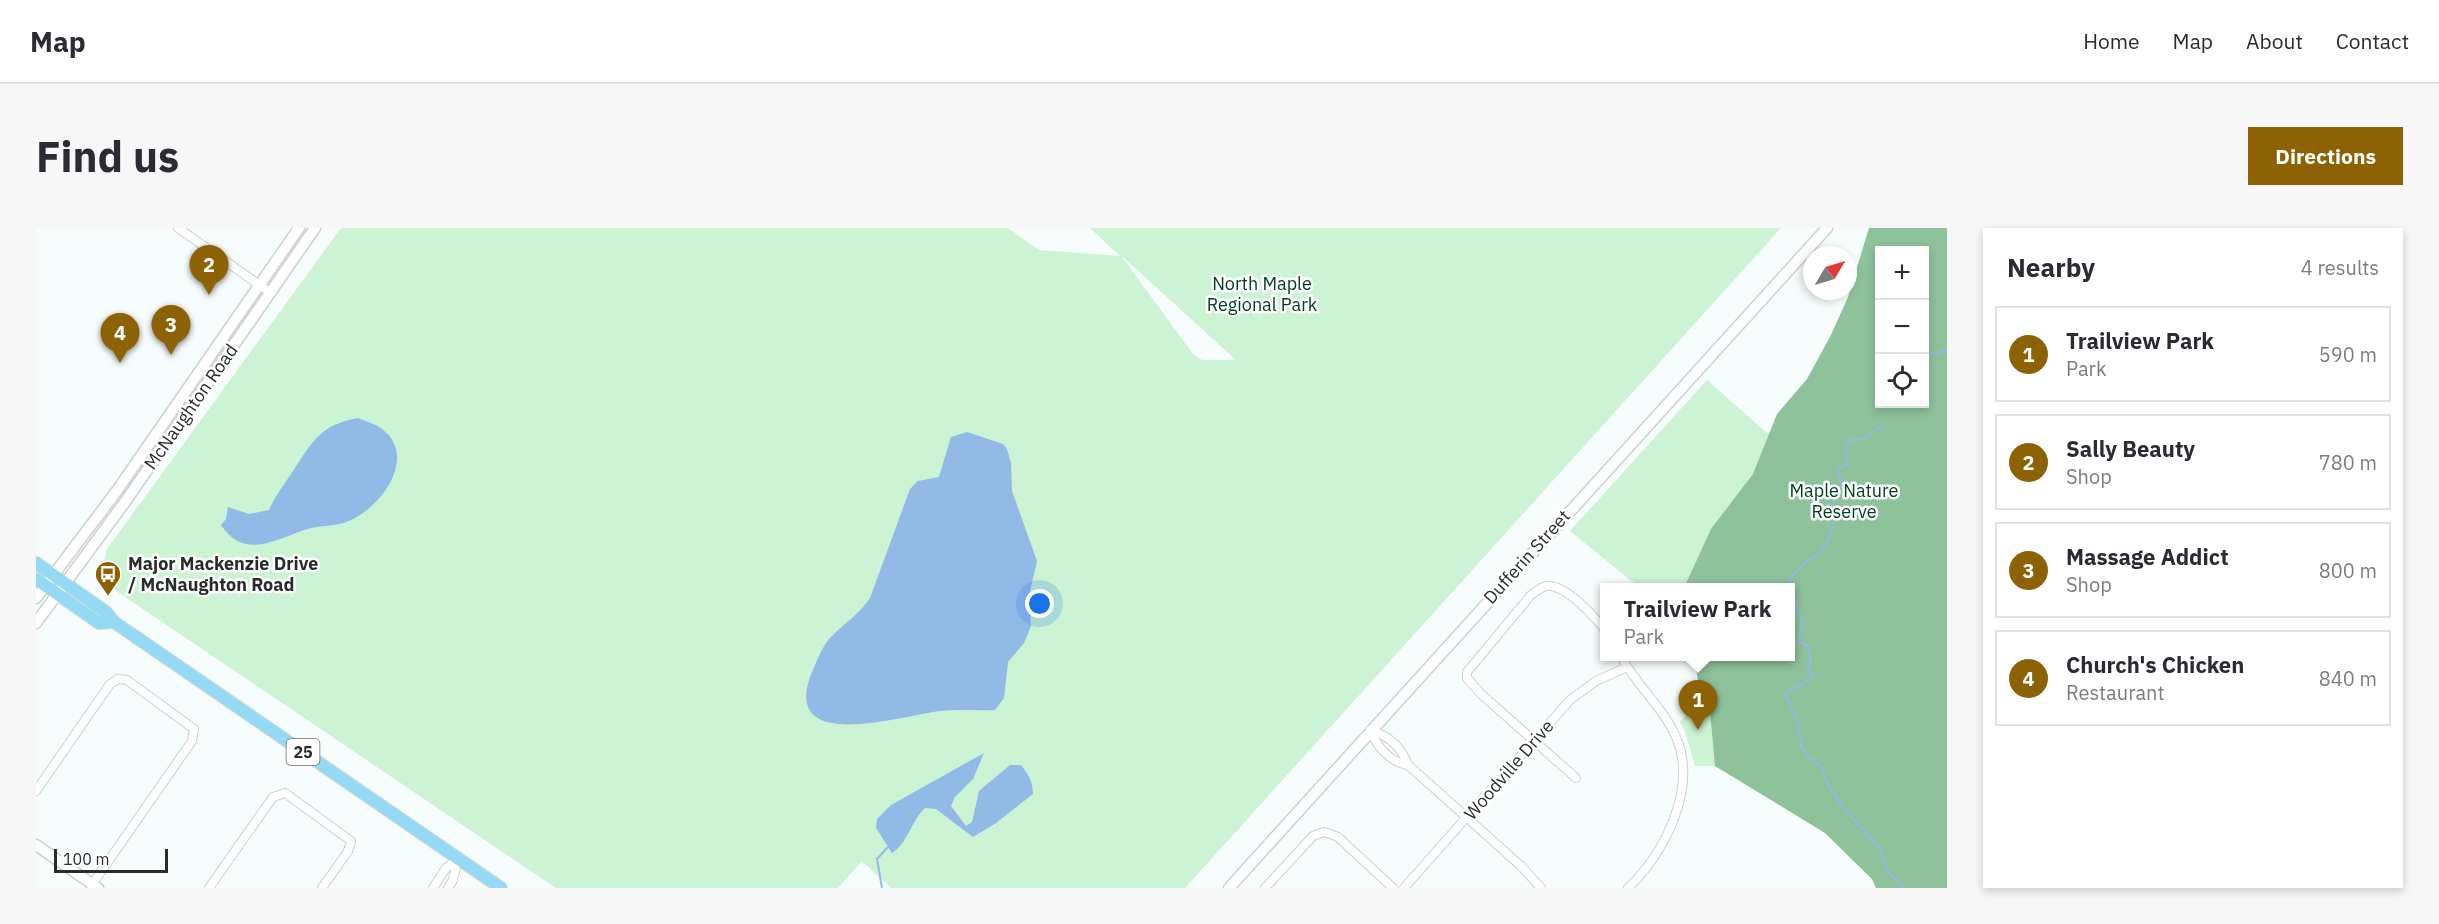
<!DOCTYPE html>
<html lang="en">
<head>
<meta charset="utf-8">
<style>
	:root { --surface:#fff; --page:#f7f7f7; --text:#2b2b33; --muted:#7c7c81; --line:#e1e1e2; --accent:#8c6205 }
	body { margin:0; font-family:"IBM Plex Sans",sans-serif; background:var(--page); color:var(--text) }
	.controls { position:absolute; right:18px; top:18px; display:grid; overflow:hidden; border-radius:0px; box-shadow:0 3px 9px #0003 }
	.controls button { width:54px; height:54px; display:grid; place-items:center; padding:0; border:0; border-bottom:2px solid var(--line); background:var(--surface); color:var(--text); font:30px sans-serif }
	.compass { position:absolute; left:1767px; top:18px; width:54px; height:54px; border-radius:50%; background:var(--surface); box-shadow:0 3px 9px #0003; rotate:52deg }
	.scale { position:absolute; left:18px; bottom:15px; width:114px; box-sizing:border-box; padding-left:6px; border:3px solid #2a2c2c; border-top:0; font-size:16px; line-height:21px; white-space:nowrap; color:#2a2c2c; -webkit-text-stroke:4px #fff; paint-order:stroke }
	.you { position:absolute; left:1004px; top:376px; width:21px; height:21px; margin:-15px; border:4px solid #fff; border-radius:50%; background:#1a73e8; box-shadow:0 0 0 9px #1a73e833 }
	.badge { display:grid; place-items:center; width:39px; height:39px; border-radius:50%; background:var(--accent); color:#fff; font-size:20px; font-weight:700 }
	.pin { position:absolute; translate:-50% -50px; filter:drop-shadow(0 2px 3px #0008) }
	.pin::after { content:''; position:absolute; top:32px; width:21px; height:18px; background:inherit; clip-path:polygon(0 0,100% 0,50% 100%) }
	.popup { position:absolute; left:1564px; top:355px; width:195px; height:78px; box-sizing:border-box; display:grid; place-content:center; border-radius:0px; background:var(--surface); filter:drop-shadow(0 2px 4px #0005); font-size:20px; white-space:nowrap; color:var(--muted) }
	.popup b { font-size:22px; color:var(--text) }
	.popup::after { content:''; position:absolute; left:50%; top:100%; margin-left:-12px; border:12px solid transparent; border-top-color:var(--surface) }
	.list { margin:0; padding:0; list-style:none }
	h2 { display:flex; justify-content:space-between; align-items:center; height:78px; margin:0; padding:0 24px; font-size:26px }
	h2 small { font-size:20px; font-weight:400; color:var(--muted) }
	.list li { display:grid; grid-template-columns:39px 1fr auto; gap:18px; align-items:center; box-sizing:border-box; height:96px; margin:0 12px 12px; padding:0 12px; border:2px solid var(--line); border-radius:0px }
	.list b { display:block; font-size:22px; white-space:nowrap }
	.list p { margin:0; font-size:20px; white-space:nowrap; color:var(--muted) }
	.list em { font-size:20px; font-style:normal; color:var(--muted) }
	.icon { flex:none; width:33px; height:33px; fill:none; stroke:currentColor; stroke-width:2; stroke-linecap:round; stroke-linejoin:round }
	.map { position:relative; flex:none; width:1911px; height:660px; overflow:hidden; border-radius:0px }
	header { display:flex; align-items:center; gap:36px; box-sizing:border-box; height:84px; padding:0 30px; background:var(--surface); border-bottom:2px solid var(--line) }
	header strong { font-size:28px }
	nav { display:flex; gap:33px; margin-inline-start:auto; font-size:21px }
	.intro { display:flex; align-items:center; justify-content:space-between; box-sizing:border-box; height:144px; padding:0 36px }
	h1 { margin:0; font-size:42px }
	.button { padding:15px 27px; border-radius:0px; background:var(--accent); color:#fff; font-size:21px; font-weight:700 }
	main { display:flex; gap:36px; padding:0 36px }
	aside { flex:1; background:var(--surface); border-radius:0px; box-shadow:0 3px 9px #0003 }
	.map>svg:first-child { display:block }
	.green { fill:#cbf3d4; fill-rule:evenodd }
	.forest { fill:#8ec29b; fill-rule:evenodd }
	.water { fill:#91bae6 }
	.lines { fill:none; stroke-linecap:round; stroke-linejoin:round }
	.stream { stroke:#91bae6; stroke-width:2 }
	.street-casing { stroke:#cbd0d0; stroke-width:10 }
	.secondary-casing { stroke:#cbd0d0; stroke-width:13 }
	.primary-casing { stroke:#d9d9d9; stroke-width:14 }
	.street { stroke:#fff; stroke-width:8 }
	.secondary { stroke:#fff; stroke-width:10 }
	.primary { stroke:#94daf4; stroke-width:12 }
	.labels { text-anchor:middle; stroke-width:5; stroke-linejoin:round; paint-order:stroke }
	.shield { fill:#fff; stroke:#6a6b6b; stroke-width:1.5 }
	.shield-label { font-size:16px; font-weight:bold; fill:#2a2c2c }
	.park-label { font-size:18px; fill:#00411d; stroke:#fff }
	.street-label { font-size:18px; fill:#2a2c2c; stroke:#fff }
	.poi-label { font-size:18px; font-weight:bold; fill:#2a2c2c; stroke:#fff; text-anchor:start }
</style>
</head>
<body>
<header>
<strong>Map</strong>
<nav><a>Home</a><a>Map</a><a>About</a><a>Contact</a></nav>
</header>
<div class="intro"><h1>Find us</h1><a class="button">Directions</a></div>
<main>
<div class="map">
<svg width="1911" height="660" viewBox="0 0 1911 660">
	<rect width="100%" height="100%" fill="#f7fcfc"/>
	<g class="green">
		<path d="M305,0h667l31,22 81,6 -30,-28h691l-596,660h-294l-29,-27 -24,27h-282l-456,-308 7,-31zM1086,29h1l113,103h-34l-9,-6z"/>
		<polygon points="1911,0 1836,651 1789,605 1740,573 1679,538 1659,538 1649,503 1644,494 1667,467 1659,429 1755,428 1755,360 1603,359 1534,303 1671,152 1731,205 1844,176 1888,176 1888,22"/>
	</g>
	<path class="forest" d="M1833,0h78v660h-71l-4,-9 -47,-46 -110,-67 -5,-55 -11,-24 -5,-30 97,-1v-68h-107l27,-59 42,-55 24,-60 30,-35 24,-44 17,-38zM1844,22h44v154h-44z"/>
	<g class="water">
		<path d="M322,190c6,3 15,5 21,9 42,27 2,81 -30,94 -15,6 -31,4 -45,9 -29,10 -60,30 -83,-5l5,-6 2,-12 21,7 20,-4c6,-14 15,-25 24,-39 20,-30 27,-46 65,-53z"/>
		<path d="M931,204l36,12 4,5 4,14 1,28 25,70 -8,35 2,30 -7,17 -16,19 -4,36 -9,12c-19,1 -37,-1 -55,1 -41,5 -168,46 -125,-46 4,-9 9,-21 16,-28 13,-14 28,-22 39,-39l40,-109 8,-8 21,-4 12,-40z"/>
		<path d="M948,525l-11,26 -18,18 -4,9 15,20 6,-4 7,-31 31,-26h11c7,9 12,16 12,29l-37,29 -23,14 -37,-28 -11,-1c-14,13 -17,35 -33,45l-16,-25 1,-9 14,-14z"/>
	</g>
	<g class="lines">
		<g class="stream">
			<polyline points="1888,126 1911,123"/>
			<path d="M1846,197l-18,14 -13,1 -5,5 1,20 -9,5 4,15 -7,7 1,6 -7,14 5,12c-10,38 -27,30 -45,56 4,14 9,27 13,42 1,5 -3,14 -3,20l9,4 3,14 -4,9 6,6c-6,10 -21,12 -28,20l13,27 3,24 7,10 14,11 4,14 17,27 36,38 8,25 18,17"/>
			<polyline points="846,660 841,631 852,619"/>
		</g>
		<g class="street-casing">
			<g id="street">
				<polyline points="142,0 235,65"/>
				<path d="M1585,428c15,29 42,51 55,81 22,50 -11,116 -48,151"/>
				<path d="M1334,502c19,6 31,16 38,35l113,101 20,22"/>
				<path d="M1334,502c7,17 20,32 38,35"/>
				<path d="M1540,550l-95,-84 -14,-16v-6l64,-77c6,-4 11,-9 17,-9 18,-1 47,31 57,44"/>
				<polyline points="0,563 74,456 82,451 91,452 158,501 156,513 55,658"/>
				<polyline points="173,660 237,569 249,565 315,613 312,623 286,660"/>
				<polyline points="397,660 410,640 422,631"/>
				<polyline points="412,660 417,652 422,631"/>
				<polyline points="1229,660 1277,608 1288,604 1302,609 1357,660"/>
				<polyline points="1368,660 1534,472 1560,453 1591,439"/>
			</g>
		</g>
		<g class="secondary-casing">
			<g id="secondary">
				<polyline points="0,370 80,264 263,0"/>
				<polyline points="0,395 89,274 279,0"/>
				<polyline points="0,617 62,660"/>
				<polyline points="1193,660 1791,0"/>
			</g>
		</g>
		<g class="primary-casing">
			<g id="primary">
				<polyline points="0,335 70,384 78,394 465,660"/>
				<polyline points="0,351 63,395 78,394"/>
			</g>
		</g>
		<use href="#street" class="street"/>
		<use href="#secondary" class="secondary"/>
		<use href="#primary" class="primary"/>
	</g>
	<defs>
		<g id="bus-pin" transform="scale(1.35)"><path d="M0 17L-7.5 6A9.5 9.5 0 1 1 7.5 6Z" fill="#8c6205" stroke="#fff"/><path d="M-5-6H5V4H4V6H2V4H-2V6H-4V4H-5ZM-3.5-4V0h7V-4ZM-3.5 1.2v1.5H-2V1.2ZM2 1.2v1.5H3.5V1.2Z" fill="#fff"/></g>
	</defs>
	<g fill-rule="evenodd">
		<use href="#bus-pin" x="72" y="346"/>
	</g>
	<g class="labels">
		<rect class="shield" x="250.5" y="511" width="33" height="26" rx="4.5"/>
		<g class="shield-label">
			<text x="267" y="530">25</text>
		</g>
		<g class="park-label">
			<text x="1226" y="62">North Maple<tspan x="1226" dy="21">Regional Park</tspan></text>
			<text x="1808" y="269">Maple Nature<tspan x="1808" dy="21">Reserve</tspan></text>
		</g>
		<g class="street-label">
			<text transform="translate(155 179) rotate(-55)" y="6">McNaughton Road</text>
			<text transform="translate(1491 329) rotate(-48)" y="6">Dufferin Street</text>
			<text transform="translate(1473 542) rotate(-49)" y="6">Woodville Drive</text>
		</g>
		<g class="poi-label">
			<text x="92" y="342">Major Mackenzie Drive<tspan x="92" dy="21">/ McNaughton Road</tspan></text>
		</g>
	</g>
</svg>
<div class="controls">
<button>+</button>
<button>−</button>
<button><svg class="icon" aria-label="locate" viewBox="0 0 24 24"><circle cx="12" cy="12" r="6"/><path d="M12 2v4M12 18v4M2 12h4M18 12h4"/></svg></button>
</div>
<svg class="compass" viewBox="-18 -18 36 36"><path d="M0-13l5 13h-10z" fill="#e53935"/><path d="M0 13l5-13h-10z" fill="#7c7c81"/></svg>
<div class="scale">100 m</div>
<div class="you"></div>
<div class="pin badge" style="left:1662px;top:502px">1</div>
<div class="popup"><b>Trailview Park</b>Park</div>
<div class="pin badge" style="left:173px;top:67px">2</div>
<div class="pin badge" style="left:135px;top:127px">3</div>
<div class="pin badge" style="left:84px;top:135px">4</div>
</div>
<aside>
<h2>Nearby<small>4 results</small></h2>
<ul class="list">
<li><span class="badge">1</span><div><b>Trailview Park</b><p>Park</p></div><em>590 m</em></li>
<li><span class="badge">2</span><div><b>Sally Beauty</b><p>Shop</p></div><em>780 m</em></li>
<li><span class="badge">3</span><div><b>Massage Addict</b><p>Shop</p></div><em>800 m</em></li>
<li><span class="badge">4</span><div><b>Church's Chicken</b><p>Restaurant</p></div><em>840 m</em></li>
</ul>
</aside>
</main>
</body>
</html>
